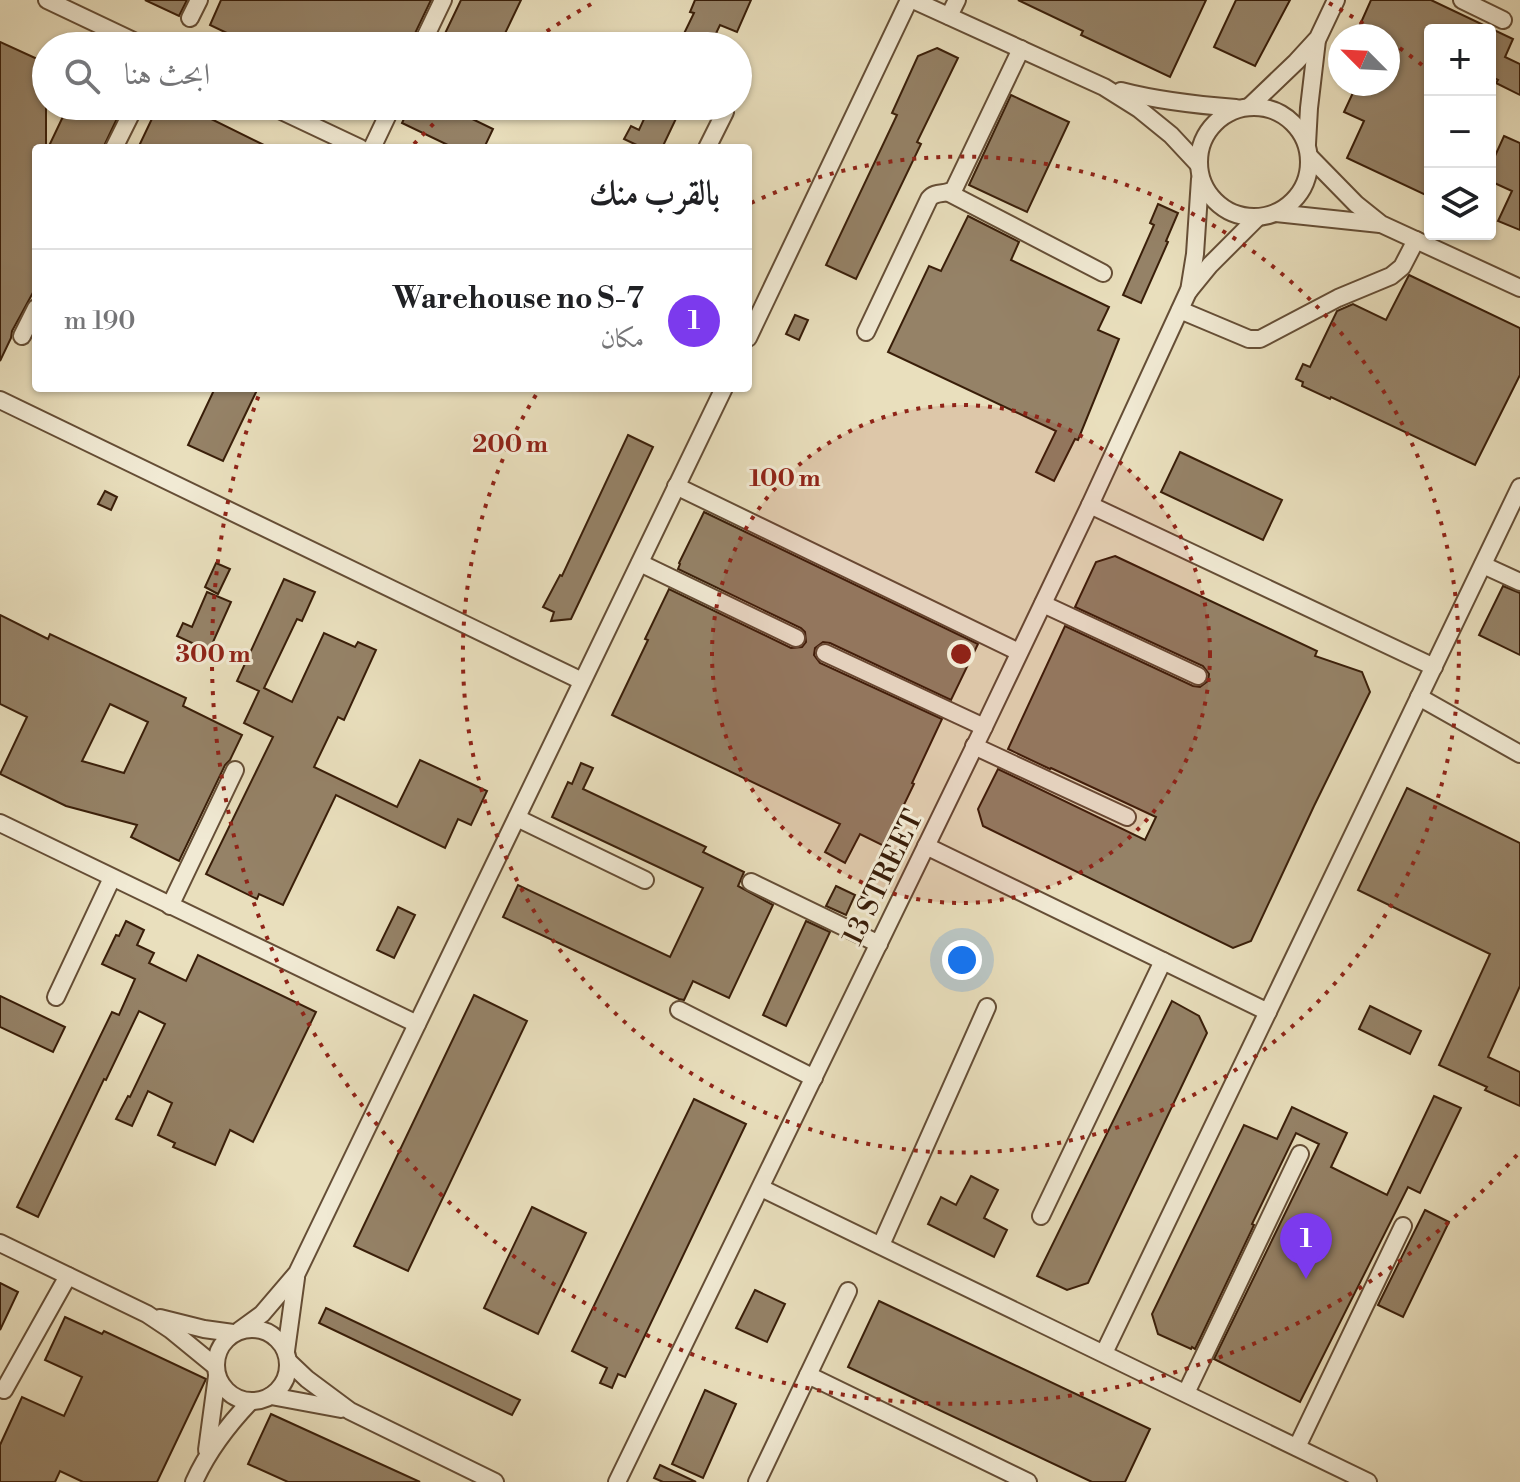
<!DOCTYPE html>
<html lang="ar">
<head>
<meta charset="utf-8">
<style>
	:root { --surface:#fff; --page:#f2f2f2; --text:#202124; --muted:#757577; --line:#e0e0e0; --accent:#7c3aed }
	body { margin:0; font-family:"Libre Bodoni",Amiri,serif; background:var(--page); color:var(--text); direction:rtl }
	.controls { position:absolute; right:24px; top:24px; display:grid; overflow:hidden; border-radius:8px; box-shadow:0 2px 6px #0004 }
	.controls button { width:72px; height:72px; display:grid; place-items:center; padding:0; border:0; border-bottom:2px solid var(--line); background:var(--surface); color:var(--text); font:40px sans-serif }
	.compass { position:absolute; left:1328px; top:24px; width:72px; height:72px; border-radius:50%; background:var(--surface); box-shadow:0 2px 6px #0004; rotate:294deg }
	.you { position:absolute; left:962px; top:960px; width:28px; height:28px; margin:-20px; border:6px solid #fff; border-radius:50%; background:#1a73e8; box-shadow:0 0 0 12px #1a73e833 }
	.badge { display:grid; place-items:center; width:52px; height:52px; border-radius:50%; background:var(--accent); color:#fff; font-size:26px; font-weight:700 }
	.pin { position:absolute; translate:-50% -66px; filter:drop-shadow(0 2px 4px #0008) }
	.pin::after { content:''; position:absolute; top:42px; width:28px; height:24px; background:inherit; clip-path:polygon(0 0,100% 0,50% 100%) }
	.list { margin:0; padding:0; list-style:none }
	h2 { display:flex; justify-content:space-between; align-items:center; height:104px; margin:0; padding:0 32px; font-size:34px }
	h2 small { font-size:26px; font-weight:400; color:var(--muted) }
	.list li { display:grid; grid-template-columns:52px 1fr auto; gap:24px; align-items:center; box-sizing:border-box; height:144px; padding:0 32px; border-top:2px solid var(--line) }
	.list b { display:block; font-size:30px; white-space:nowrap }
	.list p { margin:0; font-size:26px; white-space:nowrap; color:var(--muted) }
	.list em { font-size:26px; font-style:normal; color:var(--muted) }
	.icon { flex:none; width:44px; height:44px; fill:none; stroke:currentColor; stroke-width:2; stroke-linecap:round; stroke-linejoin:round }
	.map { position:relative; flex:none; width:1520px; height:1482px; overflow:hidden; direction:ltr }
	.search { position:absolute; background:var(--surface); box-shadow:0 2px 6px #0004; left:32px; top:32px; width:720px; height:88px; display:flex; align-items:center; gap:20px; box-sizing:border-box; padding:0 28px; border-radius:44px; color:var(--muted); font-size:30px }
	.panel { position:absolute; background:var(--surface); box-shadow:0 2px 6px #0004; left:32px; top:144px; width:720px; height:248px; border-radius:8px; direction:rtl }
	.map>svg:first-child { display:block }
	.building { fill:#958267; stroke:#391e09; stroke-width:2; fill-rule:evenodd }
	.lines { fill:none; stroke-linecap:round; stroke-linejoin:round }
	.minor-casing { stroke:#654e36; stroke-width:20 }
	.minor { stroke:#f1ead4; stroke-width:16 }
	.ring { fill:none; stroke:#8f2418; stroke-width:4; stroke-dasharray:4 8 }
	.labels { text-anchor:middle; stroke-width:6; stroke-linejoin:round; paint-order:stroke }
	.street-label { font-size:28px; fill:#391e09; stroke:#f1ead4 }
	.centre { fill:#8f2418; stroke:#f1ead4; stroke-width:4 }
	.ring-label { font-size:24px; text-anchor:middle; font-weight:bold; fill:#8f2418; stroke:#f1ead4; stroke-width:6; stroke-linejoin:round; paint-order:stroke }
</style>
</head>
<body>
<div class="map">
<svg width="1520" height="1482" viewBox="0 0 1520 1482">
	<rect width="100%" height="100%" fill="#e9dfbd"/>
	<filter id="stains"><feTurbulence type="fractalNoise" baseFrequency=".0025" numOctaves="4"/><feColorMatrix values="0 0 0 0 .2 0 0 0 0 .09 0 0 0 0 .02 0 0 0 .5 -.17"/></filter>
	<radialGradient id="worn" r=".72"><stop offset=".6" stop-color="#630" stop-opacity="0"/><stop offset="1" stop-color="#630" stop-opacity=".3"/></radialGradient>
	<g class="building">
		<polygon points="145,0 187,0 179,16"/>
		<polygon points="221,0 431,0 409,46 254,46 210,25"/>
		<polygon points="461,0 521,0 499,46 439,46"/>
		<polygon points="695,0 751,0 737,32 720,25 710,46 678,46 694,13 690,12"/>
		<polygon points="1018,0 1206,0 1170,77 1081,35 1083,31"/>
		<polygon points="1236,0 1290,0 1255,66 1214,47"/>
		<polygon points="1371,0 1431,0 1513,39 1505,57 1520,64 1520,95 1496,83 1498,80 1490,76 1490,30 1430,30 1430,197 1347,158 1364,121 1344,112 1357,84 1388,84 1388,36 1355,36"/>
		<polygon points="0,42 46,63 46,148 36,148 36,287 12,331 11,338 0,361"/>
		<polygon points="937,48 958,58 917,142 921,144 856,279 826,265 897,115 892,113 918,56"/>
		<polygon points="1011,95 1069,122 1027,212 969,185"/>
		<polygon points="68,106 123,106 103,148 48,148"/>
		<polygon points="158,106 185,106 270,148 138,148"/>
		<polygon points="410,106 470,106 466,116 493,129 484,148 454,148 402,123"/>
		<polygon points="650,106 682,106 662,148 643,148 624,139 631,126 639,130"/>
		<polygon points="1504,136 1520,143 1520,230 1498,221 1512,191 1490,181 1490,167"/>
		<polygon points="1158,204 1178,213 1166,241 1168,242 1141,303 1123,295 1154,225 1150,223"/>
		<polygon points="968,216 1019,242 1011,260 1109,307 1098,330 1119,339 1078,440 1075,439 1054,481 1036,472 1056,431 888,352 929,266 941,271"/>
		<polygon points="1409,275 1520,328 1520,375 1475,465 1331,397 1330,399 1302,386 1303,382 1296,379 1303,364 1310,367 1337,311 1353,304 1386,320"/>
		<polygon points="795,315 808,320 799,340 786,334"/>
		<polygon points="215,388 258,388 223,461 188,445"/>
		<polygon points="628,435 653,447 571,619 551,621 554,612 543,607 560,575 562,576"/>
		<polygon points="1180,452 1282,500 1263,540 1161,492"/>
		<polygon points="105,491 117,497 111,510 98,504"/>
		<polygon points="704,512 978,644 951,700 830,643 823,642 815,648 814,655 820,663 942,719 912,783 914,784 884,846 860,834 845,863 825,852 840,824 612,715 648,640 645,639 669,589 791,648 802,647 806,642 805,632 801,628 678,569 680,564 679,563"/>
		<polygon points="1115,556 1317,651 1315,656 1362,672 1370,692 1314,806 1251,941 1233,948 983,826 978,809 998,769 1145,840 1156,817 1051,768 1050,769 1008,749 1065,626 1193,686 1200,687 1208,681 1209,674 1203,666 1075,607 1096,562"/>
		<polygon points="216,563 230,569 218,594 205,587"/>
		<polygon points="284,579 315,592 302,621 297,619 264,688 292,702 324,633 355,647 358,642 376,650 344,720 338,717 314,767 397,807 420,760 487,791 471,825 458,819 445,848 336,795 283,905 259,894 257,899 206,874 273,737 244,723 259,691 237,681"/>
		<polygon points="1503,586 1520,593 1520,655 1479,635"/>
		<polygon points="207,592 231,602 209,651 177,636 183,623 192,627"/>
		<path d="M0,615l48,24 2,-5 136,64 -3,8 59,29 -12,25 -5,5 -46,96 -48,-24 6,-12 -71,-19 -66,-32 27,-57 -27,-13zM110,704l38,18 -24,51 -42,-12z"/>
		<polygon points="581,763 593,768 583,789 706,847 703,852 744,872 738,886 773,905 729,998 693,981 684,1000 679,999 503,917 518,885 670,957 703,888 552,817 568,782 572,784"/>
		<polygon points="1407,788 1520,843 1520,986 1488,1057 1520,1072 1520,1106 1485,1090 1487,1087 1439,1065 1490,954 1358,890"/>
		<polygon points="836,886 855,895 846,915 826,906"/>
		<polygon points="398,907 415,915 394,958 377,950"/>
		<polygon points="126,921 144,930 137,945 154,953 149,963 186,981 198,955 316,1012 253,1142 230,1130 215,1165 173,1147 175,1143 158,1135 172,1103 148,1091 132,1126 116,1119 128,1096 130,1097 165,1024 139,1011 106,1080 104,1079 38,1217 17,1207 112,1012 119,1015 135,979 102,964 116,935 119,936"/>
		<polygon points="806,921 830,932 786,1026 763,1015"/>
		<polygon points="474,995 527,1021 408,1271 354,1246"/>
		<polygon points="0,996 65,1027 53,1052 0,1027"/>
		<polygon points="1172,1001 1199,1016 1207,1033 1088,1283 1067,1290 1037,1276"/>
		<polygon points="1370,1006 1421,1031 1410,1054 1359,1029"/>
		<polygon points="1434,1096 1461,1108 1420,1193 1408,1187 1300,1402 1214,1359 1319,1144 1296,1133 1252,1224 1254,1225 1195,1349 1192,1347 1191,1349 1158,1334 1152,1314 1244,1125 1277,1139 1292,1107 1347,1133 1331,1167 1387,1195"/>
		<polygon points="694,1099 746,1124 625,1377 618,1374 612,1388 600,1383 607,1368 572,1351"/>
		<polygon points="971,1176 998,1190 984,1218 1007,1230 994,1257 928,1224 941,1197 956,1205"/>
		<polygon points="532,1207 586,1233 538,1334 484,1308"/>
		<polygon points="1425,1210 1449,1222 1403,1317 1378,1305"/>
		<polygon points="0,1283 18,1292 0,1330"/>
		<polygon points="755,1290 785,1304 767,1342 736,1328"/>
		<polygon points="879,1301 1150,1429 1125,1482 1092,1482 848,1367"/>
		<polygon points="326,1308 520,1400 512,1415 319,1323"/>
		<polygon points="65,1317 102,1334 104,1331 206,1379 157,1482 83,1482 60,1471 55,1482 0,1482 0,1445 22,1397 64,1416 82,1377 45,1360"/>
		<polygon points="705,1390 736,1404 703,1478 672,1464"/>
		<polygon points="271,1414 420,1482 288,1482 248,1464"/>
		<polygon points="660,1465 696,1482 663,1482 654,1478"/>
	</g>
	<g class="lines">
		<g class="minor-casing">
			<g id="minor">
				<polyline points="47,0 144,46"/>
				<polyline points="913,0 1104,87 1139,109 1171,135 1199,165"/>
				<polyline points="1462,0 1503,20"/>
				<polyline points="949,16 957,0"/>
				<polyline points="190,18 199,0"/>
				<polyline points="421,46 443,0"/>
				<path d="M1121,91c38,10 76,14 115,17"/>
				<polyline points="271,106 360,148"/>
				<polyline points="1250,106 1296,62 1318,38 1336,0"/>
				<circle cx="1254" cy="162" r="55"/>
				<polyline points="1307,144 1309,108 1317,40"/>
				<polyline points="114,148 135,106"/>
				<polyline points="372,148 392,106"/>
				<polyline points="707,148 725,112"/>
				<polyline points="1310,157 1356,204 1381,224 1520,288"/>
				<polyline points="949,193 1103,273"/>
				<polyline points="1276,213 1380,224"/>
				<polyline points="1189,291 1195,254 1200,179"/>
				<polyline points="1180,310 1249,339 1260,339 1338,298 1391,276 1402,267 1416,240"/>
				<path d="M866,332l63,-133c7,-9 17,-3 25,-10l67,-140"/>
				<polyline points="22,336 36,308"/>
				<polyline points="748,338 909,0"/>
				<polyline points="0,400 582,681"/>
				<polyline points="676,486 1019,652"/>
				<polyline points="1090,505 1434,667"/>
				<polyline points="640,563 796,638"/>
				<polyline points="1483,565 1520,582"/>
				<polyline points="1043,604 1198,676"/>
				<polyline points="825,653 984,727"/>
				<polyline points="1419,697 1520,754"/>
				<polyline points="974,746 1127,817"/>
				<polyline points="517,818 645,880"/>
				<polyline points="0,823 417,1024"/>
				<polyline points="926,846 1268,1012"/>
				<polyline points="751,882 879,944"/>
				<polyline points="170,906 235,770"/>
				<polyline points="56,997 112,878"/>
				<polyline points="679,1010 814,1078"/>
				<polyline points="761,1188 1368,1482"/>
				<polyline points="1041,1216 1163,961"/>
				<polyline points="0,1243 147,1314 171,1330 215,1366"/>
				<polyline points="881,1245 987,1007"/>
				<polyline points="160,1318 204,1329 233,1333"/>
				<circle cx="252" cy="1365" r="36"/>
				<polyline points="240,1330 262,1314 297,1273 724,388"/>
				<polyline points="286,1351 296,1278"/>
				<polyline points="1104,1353 1520,487"/>
				<polyline points="288,1361 307,1379 350,1411 495,1482"/>
				<polyline points="808,1375 1028,1482"/>
				<polyline points="4,1390 68,1276"/>
				<polyline points="1186,1393 1300,1154"/>
				<polyline points="271,1396 341,1409"/>
				<polyline points="1297,1447 1403,1226"/>
				<polyline points="207,1450 217,1376"/>
				<path d="M194,1482c14,-31 33,-56 57,-81"/>
				<polyline points="617,1482 984,727 1090,505 1188,292 1210,265 1258,217"/>
				<polyline points="757,1482 848,1291"/>
			</g>
		</g>
		<use href="#minor" class="minor"/>
	</g>
	<circle cx="961" cy="654" r="249" fill="#8f2418" fill-opacity=".12"/>
	<g class="ring">
		<circle cx="961" cy="654" r="249"/>
		<path d="M751 203A498 498 0 1 1 539 390"/>
		<path d="M1517 1155A748 748 0 0 1 260 392M414 144A748 748 0 0 1 451 107M527 45A748 748 0 0 1 593 3M1329 3A748 748 0 0 1 1379 34M1390 41A748 748 0 0 1 1427 69"/>
	</g>
	<g class="labels">
		<g class="street-label">
			<text transform="translate(882 877) rotate(-64)" y="10">13 STREET</text>
		</g>
	</g>
	<circle cx="961" cy="654" r="12" class="centre"/>
	<g class="ring-label">
		<text x="510" y="452">200 m</text>
		<text x="785" y="486">100 m</text>
		<text x="213" y="662">300 m</text>
	</g>
	<rect width="100%" height="100%" filter="url(#stains)"/>
	<rect width="100%" height="100%" fill="url(#worn)"/>
</svg>
<div class="controls">
<button>+</button>
<button>−</button>
<button><svg class="icon" aria-label="layers" viewBox="0 0 24 24"><path d="M12 4l9 5-9 5-9-5zM3 14l9 5 9-5"/></svg></button>
</div>
<svg class="compass" viewBox="-18 -18 36 36"><path d="M0-13l5 13h-10z" fill="#e53935"/><path d="M0 13l5-13h-10z" fill="#757577"/></svg>
<div class="you"></div>
<div class="pin badge" style="left:1306px;top:1279px">1</div>
<div class="search"><svg class="icon" aria-label="search" viewBox="0 0 24 24"><circle cx="10" cy="10" r="6"/><path d="M15 15l6 6"/></svg>ابحث هنا</div>
<section class="panel">
<h2>بالقرب منك<small></small></h2>
<ul class="list">
<li><span class="badge">1</span><div><b>Warehouse no S-7</b><p>مكان</p></div><em>190 m</em></li>
</ul>
</section>
</div>
</body>
</html>
